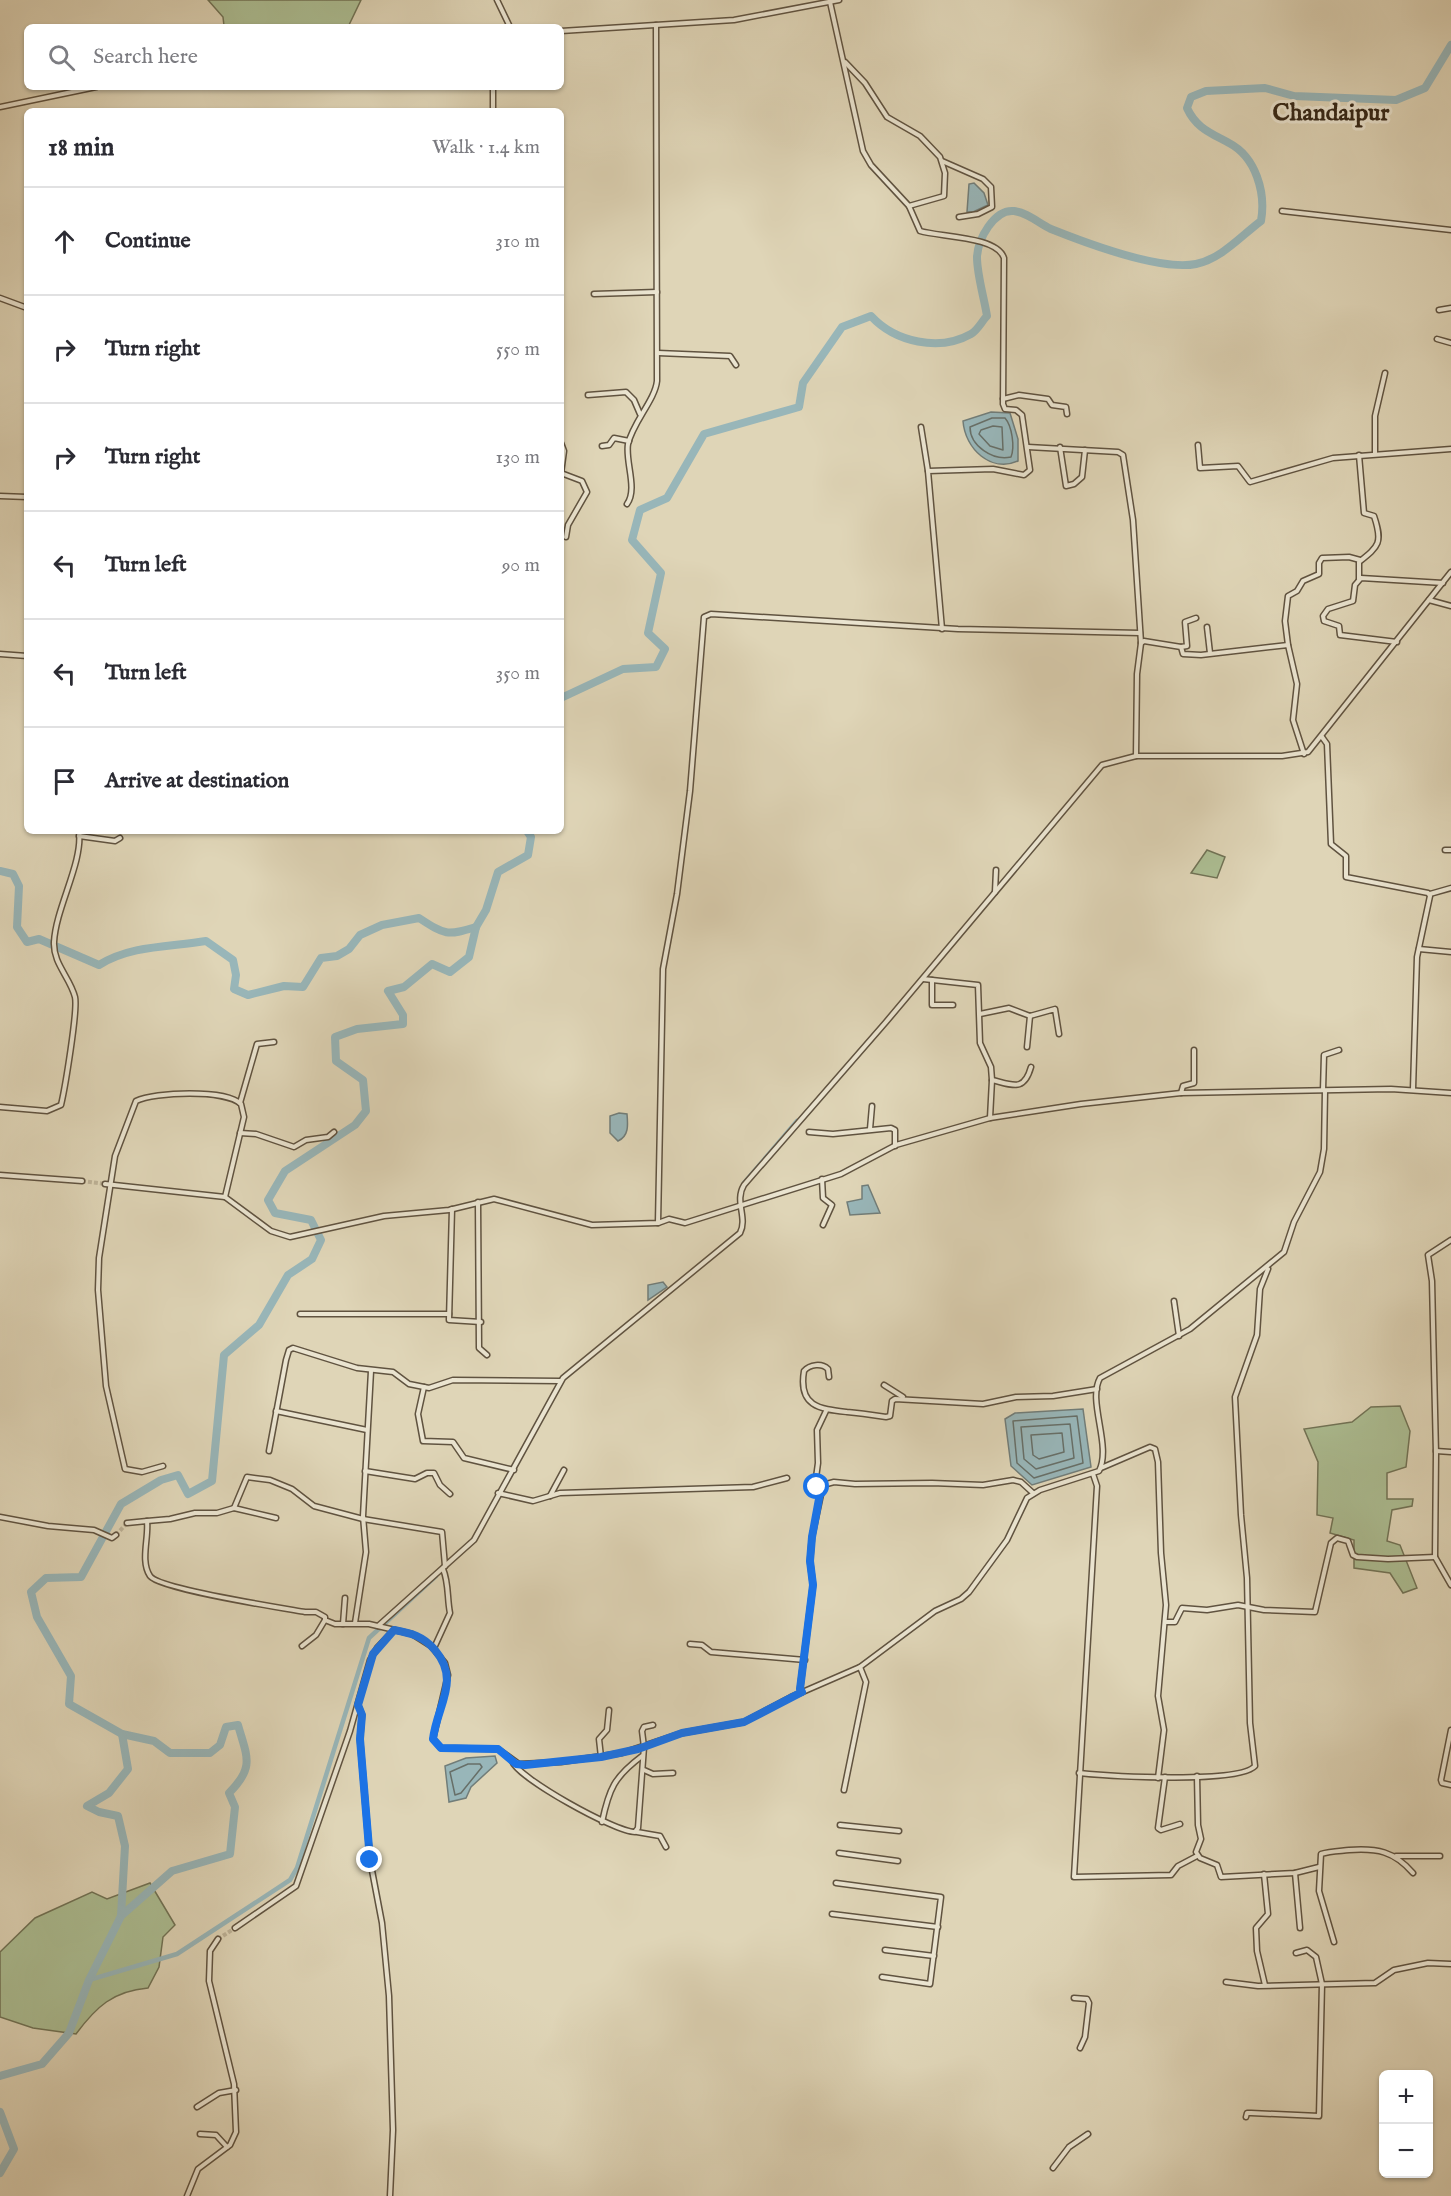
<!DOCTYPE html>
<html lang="en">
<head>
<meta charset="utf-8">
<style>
	:root { --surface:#fff; --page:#f2f2f3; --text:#2b2b33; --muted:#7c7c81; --line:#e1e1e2 }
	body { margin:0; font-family:"IM FELL English",serif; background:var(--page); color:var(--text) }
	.controls { position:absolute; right:18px; bottom:18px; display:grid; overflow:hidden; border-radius:9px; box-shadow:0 2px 4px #0004 }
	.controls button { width:54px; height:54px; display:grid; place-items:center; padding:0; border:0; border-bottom:2px solid var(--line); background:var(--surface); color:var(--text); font:30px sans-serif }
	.stop { position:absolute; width:18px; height:18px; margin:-14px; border:4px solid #1a73e8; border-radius:50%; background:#fff }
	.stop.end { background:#1a73e8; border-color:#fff; box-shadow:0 2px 6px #0008 }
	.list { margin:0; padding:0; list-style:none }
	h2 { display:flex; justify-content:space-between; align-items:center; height:78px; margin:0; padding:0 24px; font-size:26px }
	h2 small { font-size:20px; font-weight:400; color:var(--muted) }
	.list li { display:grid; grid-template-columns:39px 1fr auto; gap:18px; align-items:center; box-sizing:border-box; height:108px; padding:0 24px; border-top:2px solid var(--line) }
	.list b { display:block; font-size:22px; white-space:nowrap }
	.list em { font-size:20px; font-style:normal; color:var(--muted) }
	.icon { flex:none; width:33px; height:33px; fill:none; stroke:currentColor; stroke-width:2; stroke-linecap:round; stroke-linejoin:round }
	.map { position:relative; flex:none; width:1451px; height:2196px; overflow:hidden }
	.search { position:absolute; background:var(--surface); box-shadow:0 2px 4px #0004; left:24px; top:24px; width:540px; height:66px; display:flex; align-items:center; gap:15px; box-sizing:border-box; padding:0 21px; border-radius:9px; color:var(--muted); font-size:22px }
	.panel { position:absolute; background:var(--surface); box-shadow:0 2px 4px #0004; left:24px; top:108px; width:540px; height:726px; border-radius:9px }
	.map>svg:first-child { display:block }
	.green { fill:#acbe93; stroke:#717356; stroke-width:1.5 }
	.water { fill:#98b6b9; stroke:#717d79; stroke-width:1.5 }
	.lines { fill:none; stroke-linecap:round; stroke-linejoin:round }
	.shore { stroke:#676f68; stroke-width:1.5 }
	.canal { stroke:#98b6b9; stroke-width:4.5 }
	.river { stroke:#98b6b9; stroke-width:8 }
	.minor-tunnel { stroke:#bdb297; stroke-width:4; stroke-dasharray:4 2; stroke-linecap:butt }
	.minor-casing { stroke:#605340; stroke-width:7 }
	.minor { stroke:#eae4d0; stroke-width:4 }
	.route { stroke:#1a73e8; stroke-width:8 }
	.labels { text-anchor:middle; stroke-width:6; stroke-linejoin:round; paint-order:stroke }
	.quarter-label { font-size:24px; font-weight:bold; fill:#362818; stroke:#eae4d0 }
</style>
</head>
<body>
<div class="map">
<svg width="1451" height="2196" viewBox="0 0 1451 2196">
	<rect width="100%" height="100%" fill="#dfd5b7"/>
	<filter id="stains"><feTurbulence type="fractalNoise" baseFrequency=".00333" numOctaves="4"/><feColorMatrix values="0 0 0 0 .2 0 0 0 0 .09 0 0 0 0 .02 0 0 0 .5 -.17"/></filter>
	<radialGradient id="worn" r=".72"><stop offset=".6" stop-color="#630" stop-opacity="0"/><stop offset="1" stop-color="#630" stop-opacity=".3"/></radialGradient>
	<g class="green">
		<polygon points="208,0 361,0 348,27 221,27 224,26 223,17"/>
		<polygon points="1207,850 1225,857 1217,878 1191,873"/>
		<polygon points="1400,1406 1410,1431 1406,1467 1387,1473 1387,1499 1413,1499 1412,1506 1392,1510 1387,1541 1400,1545 1417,1588 1403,1593 1390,1573 1354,1568 1354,1540 1330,1533 1333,1518 1317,1515 1318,1462 1304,1429 1352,1422 1371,1407"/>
		<path d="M150,1883l25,42 -12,12 -4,30 -11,21c-35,3 -52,19 -72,46l-43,-6 -33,-11v-65l35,-34 57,-26 15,7z"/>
	</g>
	<g class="water">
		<polygon points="974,183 984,193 988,205 973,212 967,212 969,184"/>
		<path d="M991,412l19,1 8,26v22c-27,12 -53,-12 -55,-40z"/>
		<path d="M619,1113l8,1c1,11 2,22 -9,27l-8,-8v-17z"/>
		<polygon points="868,1185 880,1213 850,1215 847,1202 862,1199 862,1186"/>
		<polygon points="663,1282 667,1287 648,1300 648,1285"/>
		<polygon points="1083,1409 1091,1467 1032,1485 1011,1466 1005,1419 1015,1413"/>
		<polygon points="495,1756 497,1763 471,1787 466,1798 449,1802 445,1766 466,1758"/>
	</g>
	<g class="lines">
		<g class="shore">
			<path d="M992,418h13c7,8 10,29 6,39 -18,4 -41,-11 -41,-30z"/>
			<polygon points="993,426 1002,427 1003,450 990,446 979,434 981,430"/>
			<polygon points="1077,1416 1083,1463 1034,1478 1017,1463 1013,1421"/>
			<polygon points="1070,1424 1074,1458 1036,1469 1024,1459 1021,1427"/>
			<polygon points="1062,1433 1064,1452 1039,1459 1033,1455 1031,1435"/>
			<polygon points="468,1764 480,1764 482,1767 461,1793 455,1795 450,1772"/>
		</g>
		<g class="canal">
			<polyline points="744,1183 797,1121"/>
			<polyline points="89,1980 177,1954 290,1880 297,1868 369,1638 436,1576"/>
		</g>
		<g class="river">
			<path d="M561,698l62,-29 33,-2 9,-18 -17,-16 13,-60 -29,-33 8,-30 27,-12 37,-64 95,-27 4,-24 39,-56 29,-11c24,26 68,36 100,18 7,-4 11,-13 16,-18 -3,-19 -10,-41 -10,-59 1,-18 17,-48 37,-46 15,2 24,12 37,18 35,14 109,42 145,35 25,-5 45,-28 65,-43 5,-28 -5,-64 -32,-78 -18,-10 -33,-15 -42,-35l4,-11 15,-6 59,-3 29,8 102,4 29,-12 26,-43"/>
			<path d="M0,871l13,3 6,12 -2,41 10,15 12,-3 60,26c32,-20 71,-18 107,-24l27,19 3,15 -2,14 14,6 36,-9 19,1 18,-29 16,-2 12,-7 11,-14 22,-10 37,-7c26,17 28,18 57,9"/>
			<path d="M121,1916l51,-45 58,-17 5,-47 -6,-14c26,-26 18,-36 9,-68l-12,2 -6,18 -10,8h-40l-16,-12 -32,-7"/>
			<polyline points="0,2076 42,2064 69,2033 89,1980 121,1916 125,1846 118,1816 99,1812 87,1806 109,1793 128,1769 122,1734 69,1704 71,1676 37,1617 31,1592 46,1578 81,1577 121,1504 161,1480 178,1475 188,1494 212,1481 224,1355 259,1325 288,1275 312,1259 321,1240 311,1220 275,1213 268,1200 285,1171 355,1125 366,1111 363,1080 336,1061 335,1037 357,1029 403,1024 403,1015 388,991 404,987 432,964 450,972 469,957 476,927 486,910 498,872 528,855 531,837 527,831"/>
			<polyline points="0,2112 14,2149 0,2173"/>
		</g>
		<g class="minor-tunnel">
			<polyline points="82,1181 105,1184"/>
			<polyline points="116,1535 127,1523"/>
			<polyline points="218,1939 235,1928"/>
		</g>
		<g class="minor-casing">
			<g id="minor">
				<polyline points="497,0 510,27"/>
				<path d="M830,2l33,149 8,14 38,41 11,25c19,6 77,5 84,27l-1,146 2,5 11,1 6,5 8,55 -6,5 -31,-6 -65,2 14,158"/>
				<polyline points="561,31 734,20 839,0"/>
				<polyline points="845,62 865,83 887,117 920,136 940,157 945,173 944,196 909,206"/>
				<polyline points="0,107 96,87"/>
				<polyline points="493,111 493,87"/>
				<polyline points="942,161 983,179 991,187 992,207 978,214 959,217"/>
				<polyline points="1282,211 1451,230"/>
				<polyline points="594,294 657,292"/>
				<polyline points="0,298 27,308"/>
				<polyline points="1439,310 1451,308"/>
				<polyline points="1437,339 1451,343"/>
				<polyline points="658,353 730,356 736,365"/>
				<polyline points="588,395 626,392 634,400 640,414"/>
				<polyline points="1003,399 1019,395 1048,399 1052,405 1066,407 1067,414"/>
				<polyline points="921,427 928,471"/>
				<polyline points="561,443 564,451 561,473"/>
				<polyline points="1198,445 1200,468 1238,466 1250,482 1333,458 1451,449"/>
				<polyline points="602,446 609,445 614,438 629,441"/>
				<polyline points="1028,447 1118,452 1123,455 1133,520 1141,643 1137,674 1136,756"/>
				<polyline points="1060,447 1066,486 1074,484 1082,477 1085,450"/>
				<polyline points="1375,454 1375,416 1385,373"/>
				<path d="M1359,455l5,58 10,3c9,27 5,30 -15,46v17"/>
				<polyline points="561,473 582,481 587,492 568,525 566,537"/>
				<polyline points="0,496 27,497"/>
				<path d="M627,504c11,-15 -2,-42 1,-60 5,-22 27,-44 29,-63l-1,-356"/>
				<polyline points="1429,600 1451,606"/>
				<polyline points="1207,627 1210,653"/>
				<polyline points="1397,642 1340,635 1339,626 1324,621 1323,616 1328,609 1353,601 1355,585 1361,578 1443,583"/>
				<polyline points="1141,643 1144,641 1181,647 1183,654 1201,655 1288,645 1297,684 1293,720 1304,754"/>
				<polyline points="1288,645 1285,621 1288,596 1297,591 1303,581 1319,574 1319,563 1322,558 1349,557 1360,560"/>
				<polyline points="1181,647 1187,646 1185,622 1196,618"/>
				<polyline points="0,654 27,656"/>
				<polyline points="1322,737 1327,744 1331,844 1346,856 1346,877 1428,893 1430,896 1417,957 1413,1089"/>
				<polyline points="79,836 115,841 120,838"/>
				<polyline points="1445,850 1451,850"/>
				<polyline points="995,892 996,870"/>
				<polyline points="1430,894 1451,888"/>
				<polyline points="1419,949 1451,952"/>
				<polyline points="923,979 978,985 980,1043 991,1067 992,1080 990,1118"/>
				<polyline points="932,980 932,1005 953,1005"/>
				<polyline points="980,1014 1009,1008 1030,1016 1055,1009 1059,1034"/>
				<polyline points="1027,1047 1030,1016"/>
				<path d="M992,1080c21,5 32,12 39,-13"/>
				<polyline points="1323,1090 1324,1055 1339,1050"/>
				<polyline points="1181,1093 1183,1086 1194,1083 1194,1050"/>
				<polyline points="240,1103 257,1044 274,1042"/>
				<path d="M0,1107l47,4 14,-6c4,-17 17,-95 14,-108 -5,-20 -22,-33 -21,-55 2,-35 29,-79 25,-111"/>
				<polyline points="870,1129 872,1106"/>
				<polyline points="809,1132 833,1134 891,1128 895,1130 895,1146"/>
				<polyline points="240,1133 256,1134 294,1147 306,1140 328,1137 334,1132"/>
				<polyline points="0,1175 82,1181"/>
				<polyline points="822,1179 823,1198 832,1205 823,1225"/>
				<polyline points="105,1184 225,1197 271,1231 290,1237 384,1216 449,1210 494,1199 592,1225 658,1223 669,1219 685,1223 841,1174 896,1145 990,1118 1081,1104 1181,1093 1391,1089 1451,1093"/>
				<polyline points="478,1202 479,1348 487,1355"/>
				<polyline points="452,1209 449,1320 481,1322"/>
				<polyline points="658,1223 663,969 677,894 690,791 704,617 711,614 958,629 1140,633"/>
				<polyline points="1451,1240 1428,1255 1432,1281 1436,1454 1435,1557 1451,1585"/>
				<polyline points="1174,1301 1179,1336"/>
				<polyline points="300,1314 449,1314"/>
				<path d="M829,1377l-1,-8c-6,-6 -18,-5 -24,2 -6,36 16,38 43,41 13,1 26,3 39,5l4,-1 2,-15 3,-2 88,5 33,-7 37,-1 44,-7"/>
				<polyline points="884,1385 903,1397"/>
				<polyline points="424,1387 418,1414 423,1441 453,1442 464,1458 514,1470"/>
				<polyline points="276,1411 367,1430"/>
				<polyline points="269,1451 286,1360 289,1350 293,1348 357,1368 393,1372 409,1384 429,1388 453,1380 560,1381"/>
				<polyline points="1436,1451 1451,1452"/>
				<path d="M163,1466l-21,6 -17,-3 -19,-83 -8,-96 1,-32 16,-102 21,-55c19,-9 89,-12 105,3l3,13 -19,80"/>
				<polyline points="1101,1468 1150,1447 1155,1449 1158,1462 1161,1553 1166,1605 1158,1696 1164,1730 1158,1778"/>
				<polyline points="365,1471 415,1479 427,1473 434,1473 440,1485 450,1494"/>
				<polyline points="1093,1474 1097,1486 1074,1877 1171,1875 1178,1866 1197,1856"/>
				<polyline points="821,1488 815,1485 818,1463 817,1430 826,1411"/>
				<polyline points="498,1493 533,1501 560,1493 753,1487 787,1478"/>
				<polyline points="550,1496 564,1470"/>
				<polyline points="234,1508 247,1477 270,1480 292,1489 314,1506 363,1519 442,1532 445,1566"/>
				<polyline points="0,1517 48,1526 94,1530 112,1538 116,1535"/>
				<polyline points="147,1521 170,1519 195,1513 217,1513 234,1508 276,1518"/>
				<path d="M127,1523l20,-2c2,17 -7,40 3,55 9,13 132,32 155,36h11l9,5v3l10,4h34l43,10 19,12 14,17 3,12 -15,64 8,9 57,1 21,15 42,-2 61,-9 60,-20 62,-11 47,-25 69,-30 75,-56 26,-12 8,-7 38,-52 20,-42 13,-8 59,-19c13,-25 -12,-70 1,-93l90,-49 94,-77 10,-30 26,-50 4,-23 1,-58"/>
				<polyline points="1165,1622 1175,1622 1182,1608 1207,1610 1238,1605 1264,1610 1315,1612 1331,1543 1337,1538 1348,1541 1353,1555 1357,1557 1388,1559 1435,1557"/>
				<polyline points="355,1623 366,1552 363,1516 371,1371"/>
				<polyline points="343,1624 345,1598"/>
				<path d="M378,1626l96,-86 89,-162 177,-145c8,-15 -6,-32 4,-48l142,-163 216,-257 34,-9h146l26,-4 143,-180"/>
				<polyline points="690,1644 702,1645 711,1652 805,1660"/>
				<polyline points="302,1646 316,1635 325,1620"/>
				<path d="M434,1648l16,-35c-3,-14 -1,-30 -7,-44"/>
				<polyline points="802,1692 800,1689 813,1585 810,1561 812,1537 823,1485 834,1482 855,1484 932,1483 983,1485 1013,1480 1021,1482 1033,1493"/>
				<polyline points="358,1705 362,1715 360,1739 370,1860 382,1923 389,1996 393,2130 390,2196"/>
				<polyline points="1451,1730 1441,1780 1442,1783 1451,1785"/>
				<polyline points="601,1757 599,1739 607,1730 609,1710"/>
				<path d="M512,1761c6,17 103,71 123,71l3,-4 6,-81 -2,-16 2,-4 9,-2"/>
				<polyline points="644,1770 653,1774 673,1773"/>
				<path d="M1079,1773c28,3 160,11 176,-7l-5,-43 -3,-145 -6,-63 -6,-118 22,-62 3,-46 8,-20"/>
				<polyline points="1197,1776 1198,1825 1201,1839 1196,1852 1200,1858 1217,1865 1221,1877 1295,1873 1319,1867"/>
				<polyline points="1165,1777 1158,1828 1161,1830 1180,1824"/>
				<polyline points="844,1790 866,1682 860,1667"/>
				<path d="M602,1822c7,-33 12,-45 40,-66"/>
				<polyline points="840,1825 899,1831"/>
				<polyline points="637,1832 660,1836 666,1847"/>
				<polyline points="839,1853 898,1861"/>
				<polyline points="1396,1856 1440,1856"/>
				<polyline points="1295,1873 1300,1928"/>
				<polyline points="1264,1874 1268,1914 1256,1928 1257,1951 1265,1985"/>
				<polyline points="836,1883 941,1897 930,1984 882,1977"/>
				<polyline points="832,1914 938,1927"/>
				<polyline points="235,1928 296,1886 350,1731 370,1660 377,1648 394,1630"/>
				<path d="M1334,1942l-15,-51 2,-37c9,-3 19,-3 28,-4 28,-2 45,1 64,23"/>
				<polyline points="885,1950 934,1956"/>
				<polyline points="1226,1982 1258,1986 1375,1983 1394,1970 1428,1963 1451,1964"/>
				<polyline points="1074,1998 1087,1999 1089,2003 1085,2037 1080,2048"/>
				<polyline points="197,2107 219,2093 236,2090"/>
				<polyline points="1246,2117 1247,2113 1251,2113 1319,2116 1322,1984 1316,1957 1307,1950 1296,1953"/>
				<polyline points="200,2134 216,2135 227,2147"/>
				<polyline points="1053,2168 1069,2147 1088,2134"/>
				<polyline points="187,2196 198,2169 230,2145 236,2132 234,2084 209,1981 210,1951 218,1939"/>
			</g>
		</g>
		<use href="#minor" class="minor"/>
	</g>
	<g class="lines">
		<path class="route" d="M370,1860l-10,-121 2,-24 -4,-10 15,-51 21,-24c17,3 29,6 41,20 26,31 2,55 -2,89l8,9 57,1 18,15 9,1 76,-8 37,-8 44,-16 62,-11 58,-30 -2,-3 13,-104 -3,-24 2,-24 9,-49 -4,-1"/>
	</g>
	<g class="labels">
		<g class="quarter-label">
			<text x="1331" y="120">Chandaipur</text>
		</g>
	</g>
	<rect width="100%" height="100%" filter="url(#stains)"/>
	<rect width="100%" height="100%" fill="url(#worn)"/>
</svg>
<div class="controls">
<button>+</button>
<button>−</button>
</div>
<div class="stop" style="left:817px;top:1487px"></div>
<div class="stop end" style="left:370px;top:1860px"></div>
<div class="search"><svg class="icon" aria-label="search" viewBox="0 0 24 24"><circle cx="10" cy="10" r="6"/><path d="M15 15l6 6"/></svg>Search here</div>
<section class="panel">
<h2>18 min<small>Walk · 1.4 km</small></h2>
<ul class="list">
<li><svg class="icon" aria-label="ahead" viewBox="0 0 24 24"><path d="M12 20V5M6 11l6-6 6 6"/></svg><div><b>Continue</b></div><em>310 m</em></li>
<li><svg class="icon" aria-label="right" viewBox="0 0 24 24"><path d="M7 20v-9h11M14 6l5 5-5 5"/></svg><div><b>Turn right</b></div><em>550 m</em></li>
<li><svg class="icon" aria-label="right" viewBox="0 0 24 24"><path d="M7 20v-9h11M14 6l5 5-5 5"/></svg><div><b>Turn right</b></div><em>130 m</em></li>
<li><svg class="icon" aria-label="left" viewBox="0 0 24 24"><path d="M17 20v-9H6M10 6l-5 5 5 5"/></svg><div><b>Turn left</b></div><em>90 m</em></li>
<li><svg class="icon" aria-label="left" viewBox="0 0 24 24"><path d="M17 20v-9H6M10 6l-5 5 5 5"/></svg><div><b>Turn left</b></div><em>350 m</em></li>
<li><svg class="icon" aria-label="arrive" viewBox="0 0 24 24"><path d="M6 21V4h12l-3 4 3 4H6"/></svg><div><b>Arrive at destination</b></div></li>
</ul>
</section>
</div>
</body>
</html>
